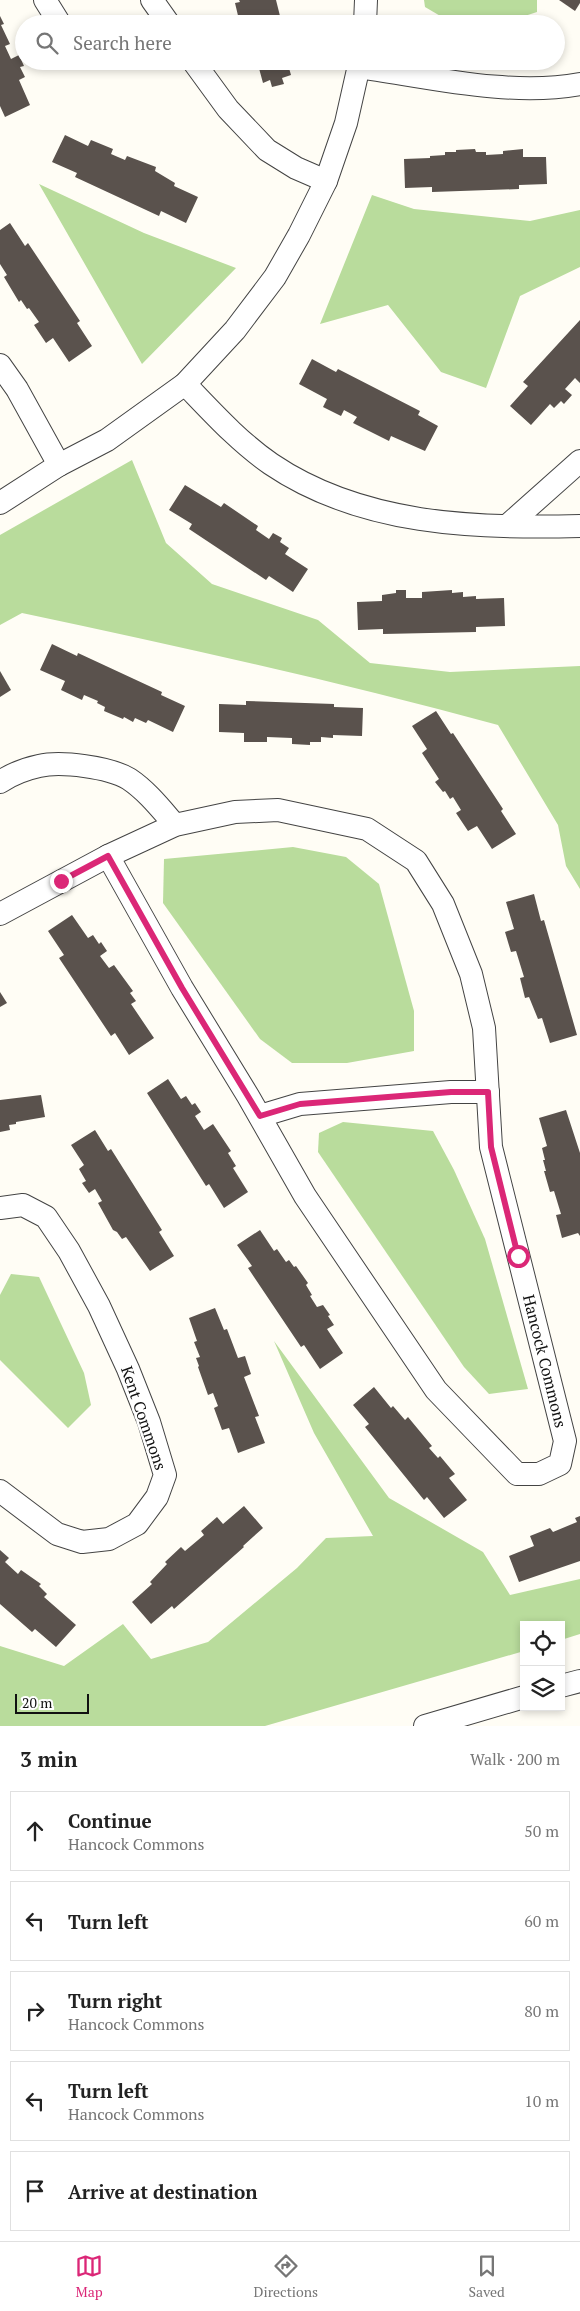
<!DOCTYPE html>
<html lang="en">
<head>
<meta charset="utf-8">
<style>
	:root { --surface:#fff; --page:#f6f6f6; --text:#222; --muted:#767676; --line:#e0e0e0; --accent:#db2777 }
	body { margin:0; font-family:"PT Serif",serif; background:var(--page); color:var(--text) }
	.controls { position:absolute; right:15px; bottom:15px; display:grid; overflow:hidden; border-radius:0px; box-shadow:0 2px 8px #0003 }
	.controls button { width:45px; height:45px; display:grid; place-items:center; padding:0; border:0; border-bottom:1px solid var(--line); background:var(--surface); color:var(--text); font:25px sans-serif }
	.scale { position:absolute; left:15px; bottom:12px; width:74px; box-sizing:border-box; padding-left:5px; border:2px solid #111; border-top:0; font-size:14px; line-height:18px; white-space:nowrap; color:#111; -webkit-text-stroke:4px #fff; paint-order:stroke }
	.stop { position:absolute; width:15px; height:15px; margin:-11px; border:4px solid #db2777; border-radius:50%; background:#fff }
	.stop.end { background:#db2777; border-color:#fff; box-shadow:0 1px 5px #0008 }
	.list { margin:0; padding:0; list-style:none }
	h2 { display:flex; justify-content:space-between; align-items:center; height:65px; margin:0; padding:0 20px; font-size:21px }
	h2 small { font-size:16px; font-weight:400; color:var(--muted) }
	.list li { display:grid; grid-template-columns:32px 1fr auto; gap:15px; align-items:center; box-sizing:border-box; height:80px; margin:0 10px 10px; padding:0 10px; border:1px solid var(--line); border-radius:0px }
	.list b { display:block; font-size:19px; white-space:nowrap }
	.list p { margin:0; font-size:16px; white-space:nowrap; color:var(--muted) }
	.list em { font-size:16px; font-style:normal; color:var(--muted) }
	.icon { flex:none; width:28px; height:28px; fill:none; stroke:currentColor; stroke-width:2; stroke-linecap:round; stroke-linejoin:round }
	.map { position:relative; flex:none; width:580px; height:1726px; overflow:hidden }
	.search { position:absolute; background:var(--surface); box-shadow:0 2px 8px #0003; left:15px; right:15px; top:15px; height:55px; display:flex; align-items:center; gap:12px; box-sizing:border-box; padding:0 18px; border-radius:28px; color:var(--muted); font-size:19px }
	.sheet { height:515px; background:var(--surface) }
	nav { display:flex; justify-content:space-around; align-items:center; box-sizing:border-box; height:70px; border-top:1px solid var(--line); background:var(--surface); font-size:14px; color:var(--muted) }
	nav a { display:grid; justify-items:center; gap:2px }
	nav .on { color:var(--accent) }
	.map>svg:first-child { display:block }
	.forest { fill:#b9dc9c }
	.building { fill:#5a524d }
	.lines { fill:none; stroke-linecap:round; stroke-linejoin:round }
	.street-casing { stroke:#444; stroke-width:24 }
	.street { stroke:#fff; stroke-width:22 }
	.route { stroke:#db2777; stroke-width:6 }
	.labels { text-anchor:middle; stroke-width:5; stroke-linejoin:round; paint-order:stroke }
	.street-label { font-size:16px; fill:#111; stroke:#fff }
</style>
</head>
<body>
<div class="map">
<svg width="580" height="1726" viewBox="0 0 580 1726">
	<rect width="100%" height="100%" fill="#fffdf5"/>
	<g class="forest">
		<polygon points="424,0 537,0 537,12 500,24 454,24 425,7"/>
		<polygon points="39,184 144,233 236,268 142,364"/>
		<polygon points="372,195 414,209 530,221 580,210 580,267 520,296 486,388 441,372 388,305 320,324"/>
		<path d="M132,460l34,83 46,41 106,36 52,43 80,9 130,-6v223l-14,-23 -8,-41 -60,-100c-158,-43 -316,-78 -476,-112l-22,12v-90z"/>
		<polygon points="293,847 346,857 379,884 414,1011 414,1051 347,1063 292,1063 260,1039 163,903 164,859"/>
		<polygon points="343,1122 433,1131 454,1170 485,1239 528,1389 489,1394 464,1367 318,1152 319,1133"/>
		<polygon points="11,1274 39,1277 84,1373 91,1405 68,1428 0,1360 0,1295"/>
		<polygon points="274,1341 389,1498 483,1552 510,1595 580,1579 580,1634 561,1640 561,1625 524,1625 524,1651 265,1726 0,1726 0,1646 64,1666 123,1624 151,1659 208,1642 297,1568 326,1538 373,1536 314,1433"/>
	</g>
	<g class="building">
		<polygon points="239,0 276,0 282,24 240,24 235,3 240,2"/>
		<polygon points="559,0 580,0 580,3 575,11"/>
		<polygon points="0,16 4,24 1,25 10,44 5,46 11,59 19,55 24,66 20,67 25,77 19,80 30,105 5,117 0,106"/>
		<polygon points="257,61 287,61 291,75 282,78 284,84 272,87 270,80 263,83"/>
		<polygon points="65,135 88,146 91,140 113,149 111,154 125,160 127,156 156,167 155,171 175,183 174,186 198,197 186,223 161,211 159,216 75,177 77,173 52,162"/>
		<polygon points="475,149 476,152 486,152 486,155 503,154 503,151 523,149 523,157 546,157 547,184 519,185 519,189 432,192 432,187 405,188 404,159 430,158 430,156 445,155 445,152 456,152 456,150"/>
		<polygon points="10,223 25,246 28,243 80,321 77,323 92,346 69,362 53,338 46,343 34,325 39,322 29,308 27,309 21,300 19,302 4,277 7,275 0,264 0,230"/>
		<polygon points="580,320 580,383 575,378 565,389 572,395 564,404 561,401 554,408 550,404 531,425 510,406 528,386 523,382"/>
		<polygon points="312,359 336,372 338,369 420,411 418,415 438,426 425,451 391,436 389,441 353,423 357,417 344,410 341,416 323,407 327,399 299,384"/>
		<polygon points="185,485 221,507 224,503 258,526 256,530 269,539 273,533 282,538 280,542 289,548 285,554 308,569 293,592 269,576 266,580 189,529 192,524 169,510"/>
		<polygon points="396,590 406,590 406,598 422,598 422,592 452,590 452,593 463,592 463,597 476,596 476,599 504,598 505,626 476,627 476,632 383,634 383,629 358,630 357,602 382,601 382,595 396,593"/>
		<polygon points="52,644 77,656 78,653 162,692 161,695 185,706 173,732 148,720 146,723 135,718 133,722 124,717 123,719 104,711 105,707 97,703 98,701 84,695 82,700 61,690 65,681 40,670"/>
		<polygon points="0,671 11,690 0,697"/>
		<polygon points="246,701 334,704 334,707 363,708 362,736 333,735 333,738 321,737 321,742 310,742 310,745 292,744 292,738 267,737 267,742 244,742 244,733 219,732 219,704 246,705"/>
		<polygon points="436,711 451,734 453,733 503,809 501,811 516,834 492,849 477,826 468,831 456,813 461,810 453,797 450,799 445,791 443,792 435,782 439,779 422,753 427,749 412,726"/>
		<polygon points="534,894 541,921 544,920 577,1035 550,1043 542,1018 538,1019 529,997 525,998 520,978 524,977 516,951 511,952 505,932 514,929 506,902"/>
		<polygon points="72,915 88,938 93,935 99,944 101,942 107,951 100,956 109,968 114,965 133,991 130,993 136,1001 131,1004 154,1038 129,1055 115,1033 111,1036 59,958 64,955 48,931"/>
		<polygon points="0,992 7,1003 0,1007"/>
		<polygon points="168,1079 181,1099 186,1096 192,1105 195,1103 201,1112 195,1116 204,1130 213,1124 231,1151 228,1153 236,1166 233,1168 248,1192 224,1208 209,1184 206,1186 147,1093"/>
		<polygon points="41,1095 45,1117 16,1122 16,1124 9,1125 10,1130 0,1132 0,1100"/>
		<polygon points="566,1110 580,1153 580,1236 578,1233 562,1238 556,1215 561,1214 554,1191 550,1192 544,1171 546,1171 543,1160 545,1160 542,1148 547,1146 539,1118"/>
		<polygon points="95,1130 108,1151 111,1149 162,1230 159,1232 174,1256 150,1271 126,1237 122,1239 117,1232 113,1230 98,1203 102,1201 95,1189 89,1193 82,1183 86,1181 79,1169 84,1165 71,1145"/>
		<polygon points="260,1230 274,1251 277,1249 286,1262 289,1260 294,1267 296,1266 308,1283 306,1285 312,1295 310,1296 317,1307 323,1305 330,1315 328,1316 334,1325 327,1329 343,1353 320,1369 304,1345 301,1347 248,1268 252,1266 237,1245"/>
		<polygon points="215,1308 224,1330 227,1329 238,1358 245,1356 251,1374 244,1377 259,1416 255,1417 265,1443 238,1453 229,1428 222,1430 214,1408 218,1406 213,1393 208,1395 198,1367 199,1366 196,1358 200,1357 194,1342 197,1341 189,1318"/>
		<polygon points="374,1387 391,1408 393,1406 405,1420 408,1417 432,1446 429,1448 438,1458 440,1456 455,1474 449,1478 467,1500 444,1518 427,1497 424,1500 365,1427 369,1424 353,1405"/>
		<polygon points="244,1506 263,1528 243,1546 244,1547 174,1609 172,1606 151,1624 132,1602 152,1584 150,1582 167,1564 165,1562 181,1547 185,1551 204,1535 201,1531 217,1517 223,1524"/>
		<polygon points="580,1516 580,1561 519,1582 509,1556 534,1546 530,1536 550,1528 553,1532 577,1522 575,1518"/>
		<polygon points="0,1550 9,1558 5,1562 18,1574 21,1570 41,1584 39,1586 47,1594 44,1597 76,1625 56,1647 35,1629 32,1632 0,1604"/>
	</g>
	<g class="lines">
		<g class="street-casing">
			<g id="street">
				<polyline points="45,0 60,24"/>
				<polyline points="152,0 169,24"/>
				<polyline points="365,24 366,0"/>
				<polyline points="193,61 228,109 267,150 296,168 326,181"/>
				<path d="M359,67c70,10 152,30 221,17"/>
				<polyline points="0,365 17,389 59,465"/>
				<path d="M185,384c27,28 54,58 86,80 90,61 204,65 309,62"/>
				<polyline points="0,503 59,465 107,440 185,384 235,330 275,277 299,235 326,181 346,123 360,61"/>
				<polyline points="507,526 580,461"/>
				<path d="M0,782c12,-8 25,-13 39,-16 22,-5 70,1 90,13 18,12 32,30 46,46"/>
				<polygon points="278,810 367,829 416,861 443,904 471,974 484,1028 491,1147 565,1441 560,1464 539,1474 517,1474 436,1390 305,1196 248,1096 182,988 108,856 175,825 235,812"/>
				<polyline points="0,914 108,856"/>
				<polyline points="260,1116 300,1104 451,1092 488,1092"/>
				<polyline points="0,1208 23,1205 46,1217 69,1251 99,1306 128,1369 149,1422 165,1475 157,1497 137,1524 109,1539 82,1542 57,1534 0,1491"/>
				<polyline points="561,1686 580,1681"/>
				<polyline points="425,1726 524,1697"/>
			</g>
		</g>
		<use href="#street" class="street"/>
	</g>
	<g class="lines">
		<polyline class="route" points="61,881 108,856 182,988 260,1116 300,1104 451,1092 488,1092 491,1147 518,1256"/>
	</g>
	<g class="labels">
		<g class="street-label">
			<text transform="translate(545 1361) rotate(76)" y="6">Hancock Commons</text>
			<text transform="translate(144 1418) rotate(71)" y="6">Kent Commons</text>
		</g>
	</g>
</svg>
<div class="controls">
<button><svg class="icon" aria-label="locate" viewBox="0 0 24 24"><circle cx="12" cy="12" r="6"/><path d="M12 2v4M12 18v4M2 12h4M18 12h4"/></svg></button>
<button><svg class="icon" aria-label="layers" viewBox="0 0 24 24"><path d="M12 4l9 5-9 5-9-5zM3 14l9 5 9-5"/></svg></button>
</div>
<div class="scale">20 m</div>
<div class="stop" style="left:518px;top:1256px"></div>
<div class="stop end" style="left:61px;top:881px"></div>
<div class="search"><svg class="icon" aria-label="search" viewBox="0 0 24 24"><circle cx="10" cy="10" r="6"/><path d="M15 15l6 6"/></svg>Search here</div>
</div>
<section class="sheet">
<h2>3 min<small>Walk · 200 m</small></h2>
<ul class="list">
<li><svg class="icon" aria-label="ahead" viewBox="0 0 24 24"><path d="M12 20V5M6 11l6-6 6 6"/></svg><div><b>Continue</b><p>Hancock Commons</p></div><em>50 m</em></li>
<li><svg class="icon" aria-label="left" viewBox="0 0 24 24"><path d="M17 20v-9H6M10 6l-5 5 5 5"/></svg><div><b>Turn left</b></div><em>60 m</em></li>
<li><svg class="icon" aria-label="right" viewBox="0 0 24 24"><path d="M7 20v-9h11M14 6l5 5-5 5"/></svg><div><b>Turn right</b><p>Hancock Commons</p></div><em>80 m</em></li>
<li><svg class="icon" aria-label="left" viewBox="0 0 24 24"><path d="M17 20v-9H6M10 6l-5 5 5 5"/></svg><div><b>Turn left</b><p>Hancock Commons</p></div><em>10 m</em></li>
<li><svg class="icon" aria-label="arrive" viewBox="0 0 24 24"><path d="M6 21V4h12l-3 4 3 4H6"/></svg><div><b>Arrive at destination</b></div></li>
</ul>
</section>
<nav>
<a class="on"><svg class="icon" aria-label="map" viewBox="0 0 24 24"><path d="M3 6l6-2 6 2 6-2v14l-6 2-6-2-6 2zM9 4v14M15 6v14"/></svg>Map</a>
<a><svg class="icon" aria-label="directions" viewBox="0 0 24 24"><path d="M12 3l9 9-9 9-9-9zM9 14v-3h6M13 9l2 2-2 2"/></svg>Directions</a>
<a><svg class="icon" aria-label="saved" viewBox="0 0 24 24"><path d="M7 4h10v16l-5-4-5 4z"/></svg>Saved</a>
</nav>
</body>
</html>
